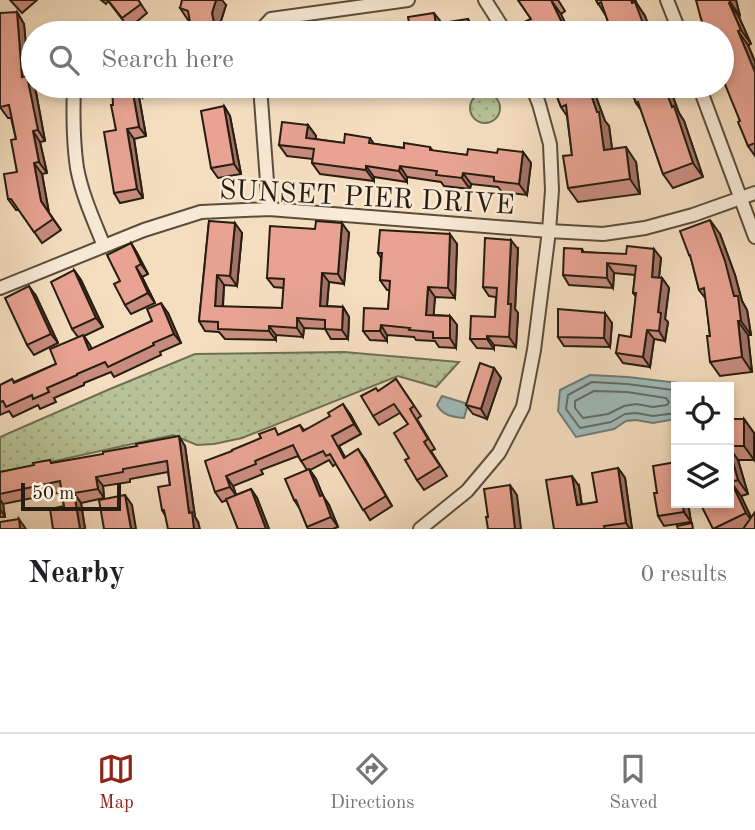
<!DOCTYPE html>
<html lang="en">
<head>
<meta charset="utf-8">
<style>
	:root { --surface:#fff; --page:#f6f6f6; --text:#202124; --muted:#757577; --line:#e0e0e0; --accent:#8f2418 }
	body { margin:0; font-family:"Old Standard TT",serif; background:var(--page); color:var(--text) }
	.controls { position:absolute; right:21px; bottom:21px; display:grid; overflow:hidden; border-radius:0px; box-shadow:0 4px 10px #0003 }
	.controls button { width:63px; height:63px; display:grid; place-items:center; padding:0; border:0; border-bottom:2px solid var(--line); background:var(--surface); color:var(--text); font:35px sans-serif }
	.scale { position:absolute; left:21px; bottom:18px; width:100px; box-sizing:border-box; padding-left:7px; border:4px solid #271d10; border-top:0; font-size:19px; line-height:24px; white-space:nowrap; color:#271d10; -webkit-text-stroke:5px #f8ead6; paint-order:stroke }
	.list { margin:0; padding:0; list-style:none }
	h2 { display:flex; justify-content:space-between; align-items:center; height:91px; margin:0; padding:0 28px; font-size:30px }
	h2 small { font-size:23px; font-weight:400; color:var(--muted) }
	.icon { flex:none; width:38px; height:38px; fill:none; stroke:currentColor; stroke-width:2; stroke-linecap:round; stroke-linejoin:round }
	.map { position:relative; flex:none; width:755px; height:529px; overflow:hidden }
	.search { position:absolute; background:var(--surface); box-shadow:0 4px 10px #0003; left:21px; right:21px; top:21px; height:77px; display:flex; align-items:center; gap:18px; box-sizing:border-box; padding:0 24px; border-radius:38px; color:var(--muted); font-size:26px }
	.sheet { height:203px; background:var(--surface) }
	nav { display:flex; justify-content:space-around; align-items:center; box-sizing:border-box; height:98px; border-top:2px solid var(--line); background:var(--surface); font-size:19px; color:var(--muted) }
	nav a { display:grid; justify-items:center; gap:4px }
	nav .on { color:var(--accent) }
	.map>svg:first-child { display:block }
	.park { fill:url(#park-dots); stroke:#6f7053; stroke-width:2 }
	.water { fill:#9fbbba; stroke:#6f7c76; stroke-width:2 }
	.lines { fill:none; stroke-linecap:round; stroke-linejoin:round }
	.shore { stroke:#636c65; stroke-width:2 }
	.street-casing { stroke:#5a4d3c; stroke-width:16 }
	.street { stroke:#f8ead6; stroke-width:12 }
	.wall { fill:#c88c7e; stroke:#271d10; stroke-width:2 }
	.shaded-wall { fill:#a27267; stroke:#271d10; stroke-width:2 }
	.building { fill:#e8a393; stroke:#271d10; stroke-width:2 }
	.labels { text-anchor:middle; stroke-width:5; stroke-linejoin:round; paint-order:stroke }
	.street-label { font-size:28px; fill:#271d10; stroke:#f8ead6 }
</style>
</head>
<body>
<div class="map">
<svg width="755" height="529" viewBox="0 0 755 529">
	<defs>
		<pattern id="park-dots" width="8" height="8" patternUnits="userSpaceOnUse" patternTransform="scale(1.75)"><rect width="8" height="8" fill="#b7c296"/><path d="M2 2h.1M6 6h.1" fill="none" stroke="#9da680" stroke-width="1.8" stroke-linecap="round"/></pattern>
	</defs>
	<rect width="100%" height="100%" fill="#f5dec0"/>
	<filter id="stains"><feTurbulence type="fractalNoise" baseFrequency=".00286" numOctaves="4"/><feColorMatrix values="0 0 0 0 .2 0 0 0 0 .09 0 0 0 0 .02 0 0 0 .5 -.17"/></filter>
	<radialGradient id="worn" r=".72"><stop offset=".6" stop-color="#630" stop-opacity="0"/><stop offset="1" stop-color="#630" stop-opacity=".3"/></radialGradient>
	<g class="park">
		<circle cx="485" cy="108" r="15"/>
		<polygon points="344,352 459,362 436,387 398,376 242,438 214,444 197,445 173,435 0,473 0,437 110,389 195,354"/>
	</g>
	<g class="water">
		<polygon points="590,375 628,377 678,383 681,387 676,387 676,419 653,423 636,420 626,421 614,429 576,437 558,411 560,390"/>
		<path d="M442,396l26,8 -4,14c-11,-1 -21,-2 -27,-13z"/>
	</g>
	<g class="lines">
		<g class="shore">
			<polygon points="594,391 627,392 666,398 669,402 667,405 653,407 636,404 624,406 608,414 583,418 575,408 575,401"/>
			<polyline points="676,392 673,390 627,384 592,382 568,395 566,409 580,428 611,422 625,414 636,413 653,416 676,413"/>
		</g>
		<g class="street-casing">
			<g id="street">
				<polyline points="485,0 506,33"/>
				<polyline points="667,0 680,33"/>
				<polyline points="258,33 271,19 408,0"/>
				<path d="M74,86c-1,27 -1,55 3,82 5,27 17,53 27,78"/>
				<polyline points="260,86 269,209"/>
				<polyline points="699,86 755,237"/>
				<polyline points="0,288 144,230 201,212 269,209 549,231 603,234 645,228 693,215 755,193"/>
				<polyline points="420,529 467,491 499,453 523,407 534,350 549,231 552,190 550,144 539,104 532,86"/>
			</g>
		</g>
		<use href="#street" class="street"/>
	</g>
	<g class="wall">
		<polygon points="10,0 37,0 22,13"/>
		<polygon points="101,0 138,0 147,13 129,28 108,1 106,4"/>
		<polygon points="518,0 558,0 565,11 561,14 531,19"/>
		<polygon points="596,0 635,0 637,4 645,16 651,33 612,33 606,16"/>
		<polygon points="696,0 736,0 740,16 739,17 751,44 748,45 755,62 755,156 748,146 740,121 722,33"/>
		<polygon points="226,5 220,24 222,33 192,33 190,20 188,20 180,8"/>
		<polygon points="17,12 24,24 29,79 35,87 45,141 40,142 47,173 42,174 49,213 61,230 42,243 19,210 16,210 8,199 17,172 16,139 11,118 8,118 0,107"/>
		<polygon points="112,86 141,86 142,97 139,97 146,136 134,139 143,198 120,203 114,193 116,130"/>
		<polygon points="206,86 235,86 236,92 213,96"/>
		<polygon points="553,86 592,86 605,121 609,126 612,149 636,162 640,194 578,202 568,188 572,155 567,116 561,107"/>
		<polygon points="630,86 669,86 679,113 684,121 703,177 673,188 663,174 641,110 636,103"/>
		<polygon points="224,106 230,116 241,174 218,178 211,168"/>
		<polygon points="308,125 316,136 315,139 344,143 370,138 374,144 404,148 430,147 433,151 467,155 523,152 531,163 527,195 502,192 498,187 471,184 470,189 444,186 441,182 407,177 407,182 374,177 374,181 320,174 312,163 313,159 287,156 279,145"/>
		<polygon points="209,221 242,233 237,286 224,285 223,307 282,308 284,288 274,287 267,278 349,233 344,284 329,282 327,306 343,307 349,317 348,339 331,339 325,329 304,328 303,337 276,335 276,340 225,339 219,332 205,331 199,321"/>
		<polygon points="720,234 735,275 742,301 747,310 751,335 748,335 752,372 720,376 710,362 710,336 706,299 699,290 691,258 689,255"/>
		<polygon points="131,243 137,253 148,274 142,277 155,303 131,314 125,305 120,281"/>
		<polygon points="457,244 455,298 435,297 433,315 450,316 457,325 456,348 439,347 435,341 416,340 414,337 387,335 387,341 370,340 363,331 388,309 390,290 387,290 380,280 381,258 378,253"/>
		<polygon points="518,249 515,309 518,313 516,347 494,345 494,349 477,348 470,339 495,317 496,297 489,296 483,287"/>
		<polygon points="582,249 584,252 661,258 659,278 662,278 669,288 665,319 668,322 665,341 654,339 650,367 623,363 616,353 631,337 636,297 633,293 635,275 614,273 613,288 569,285 563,275"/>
		<polygon points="74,270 81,280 103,327 84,336 92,349 168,313 181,343 160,352 161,355 114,377 111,372 84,383 84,385 54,398 56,402 40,409 38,405 13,417 9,411 0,415 0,385 12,379 14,382 56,364 78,337 72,329"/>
		<polygon points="36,296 58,343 34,355 27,345"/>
		<polygon points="612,323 610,347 564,346 558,337"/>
		<polygon points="494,368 501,378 487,419 473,414 466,405"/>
		<polygon points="396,379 421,416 417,419 435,449 431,451 447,476 424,490 417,480 409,458 408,424 400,413 379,425 373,416 379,391"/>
		<polygon points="350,414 361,434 339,446 345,457 365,459 392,506 370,520 336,464 333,466 329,460 310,470 316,479 323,496 329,505 338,527 333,529 308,529 300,509 294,500 307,470 298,456 261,470 263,474 233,486 236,495 251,489 257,498 269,529 238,529 227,500 222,502 215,492 232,451 280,434 300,425 304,430"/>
		<polygon points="729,419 744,419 754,433 754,460 738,460 748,494 741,496 755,529 713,529 729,503"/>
		<polygon points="185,446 195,517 198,522 165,515 162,510 170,485 168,472 130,479 130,482 103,486 104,498 81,503 85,529 53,529 64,506 62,492 3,504 5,517 0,517 0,472 52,463"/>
		<polygon points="618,468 625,478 632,529 554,529 579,486 582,505 597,502"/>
		<polygon points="676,503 688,503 691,522 664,526 658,516"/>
	</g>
	<g class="shaded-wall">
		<polygon points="216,0 222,0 226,5 220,24 222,33 216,33 212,13"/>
		<polygon points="551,0 561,14 570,33 567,33"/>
		<polygon points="631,0 635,0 637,4 645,16 651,33 649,33 644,26"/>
		<polygon points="730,0 736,0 740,16 730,2"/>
		<polygon points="729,3 739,17 751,44 741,30"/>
		<polygon points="17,12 24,24 29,79 35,87 45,141 38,130 22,77"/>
		<polygon points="434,13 441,22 442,33 436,24"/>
		<polygon points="468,19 475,29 475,33 470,33"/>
		<polygon points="738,31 748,45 755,62 755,72"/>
		<polygon points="135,86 141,86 142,97 135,88"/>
		<polygon points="588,86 592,86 605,121 609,126 614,164 604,150 597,112"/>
		<polygon points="664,86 669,86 679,113 684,121 703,177 693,163"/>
		<polygon points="132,88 139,97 146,136 139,127"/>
		<polygon points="224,106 230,116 241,174 234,164"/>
		<polygon points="308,125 316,136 314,149 306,138"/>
		<polygon points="127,129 134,139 143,198 137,189"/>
		<polygon points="33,131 40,142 47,173 39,162"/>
		<polygon points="626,147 636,162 640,194 630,179"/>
		<polygon points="523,152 531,163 527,195 519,184"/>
		<polygon points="34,163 42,174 49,213 61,230 41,201"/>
		<polygon points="366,166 374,177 374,181 366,170"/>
		<polygon points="400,166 407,177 407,182 399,171"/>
		<polygon points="463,173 471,184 470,189 462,178"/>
		<polygon points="710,220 720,234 735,275 742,301 747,310 751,335 741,321"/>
		<polygon points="235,223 242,233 237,286 230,276"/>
		<polygon points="342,223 349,233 344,284 338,274"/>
		<polygon points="450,234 457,244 455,298 448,288"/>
		<polygon points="511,240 518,249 515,309 518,313 516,347 509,337 508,304"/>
		<polygon points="131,243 137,253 148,274 141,264"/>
		<polygon points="654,249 661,258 658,286 652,277"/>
		<polygon points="607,263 614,273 613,288 607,278"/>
		<polygon points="136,267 142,277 155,303 148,293"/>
		<polygon points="74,270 81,280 103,327 96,318"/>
		<polygon points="322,273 329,282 326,315 320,306"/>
		<polygon points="217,275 224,285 222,316 215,306"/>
		<polygon points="662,278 669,288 665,319 668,322 665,341 659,331 658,312"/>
		<polygon points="29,286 36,296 58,343 51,334"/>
		<polygon points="428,287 435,297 433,324 426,315"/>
		<polygon points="161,303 168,313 181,343 174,334"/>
		<polygon points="343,307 349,317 348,339 342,330"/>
		<polygon points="605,313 612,323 610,347 604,338"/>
		<polygon points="450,316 457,325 456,348 450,338"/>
		<polygon points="297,318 304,328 303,337 297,328"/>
		<polygon points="738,321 748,335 752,372 742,357"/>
		<polygon points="381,325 387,335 387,341 380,331"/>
		<polygon points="269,326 276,335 276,340 269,331"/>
		<polygon points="647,330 654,339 650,367 643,357"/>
		<polygon points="83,335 90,345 96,360 89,350"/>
		<polygon points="487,336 494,345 494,349 487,339"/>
		<polygon points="494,368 501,378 487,419 481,409"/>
		<polygon points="343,404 350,414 361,434 354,424"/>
		<polygon points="744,419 754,433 754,460 744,446"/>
		<polygon points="179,436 185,446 195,517 198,522 200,529 194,529 189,513"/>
		<polygon points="729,447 738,460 748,494 738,480"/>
		<polygon points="358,449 365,459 392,506 386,496"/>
		<polygon points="618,468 625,478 632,529 630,529 626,523"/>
		<polygon points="309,469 316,479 323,496 329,505 338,527 331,517 320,496"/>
		<polygon points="226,476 233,486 237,497 230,487"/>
		<polygon points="572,476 579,486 583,515 577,505"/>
		<polygon points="96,477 103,486 104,498 98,489"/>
		<polygon points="731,482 741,496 755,525 746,513"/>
		<polygon points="510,485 517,495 521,529 515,529"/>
		<polygon points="251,489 257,498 269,529 266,529"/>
		<polygon points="74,493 81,503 85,529 80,529"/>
		<polygon points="125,495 132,505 136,529 131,529"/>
		<polygon points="0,499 3,504 5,517 0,509"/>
		<polygon points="682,503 688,503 691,522 684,512"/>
		<polygon points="19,519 26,529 20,529"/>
	</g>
	<g class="building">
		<polygon points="108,0 138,0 141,4 122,18"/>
		<polygon points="182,0 216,0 212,13 216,33 192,33 188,11 180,8"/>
		<polygon points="518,0 551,0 567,33 531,33 526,21 531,19"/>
		<polygon points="596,0 631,0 632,3 635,2 644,26 641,26 644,33 612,33 601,2 598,4"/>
		<polygon points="696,0 730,0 730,2 729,3 741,30 738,31 755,72 755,143 748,146 738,122 740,121 722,77 722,33 707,33 701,19"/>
		<polygon points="17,12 22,77 27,76 38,130 33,131 39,162 34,163 41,201 53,219 34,232 11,199 8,199 4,174 17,172 11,140 16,139 9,105 0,107 0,13"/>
		<polygon points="434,13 436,24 468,19 470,33 379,33 410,28 408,17"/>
		<polygon points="369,25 370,33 341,33 343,33 343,29"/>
		<polygon points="136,27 136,33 113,33 113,29"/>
		<polygon points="112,86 135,86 135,88 132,88 139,127 127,129 137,189 114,193 104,132 116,130 111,105 113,105"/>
		<polygon points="553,86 588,86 597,112 599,112 604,150 626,147 630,179 568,188 563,156 572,155 566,105 561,107"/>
		<polygon points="630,86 664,86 672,107 674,106 693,163 663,174 638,102 636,103"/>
		<polygon points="224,106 234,164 211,168 201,111"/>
		<polygon points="282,122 308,125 306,138 344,143 345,134 370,138 369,143 404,148 404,143 430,147 430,150 467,155 468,149 497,153 498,149 523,152 519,184 494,181 494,177 463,173 462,178 436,175 437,171 400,166 399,171 366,166 366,170 312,163 314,149 279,145"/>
		<polygon points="710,220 725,261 734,296 738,296 741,321 738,321 742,357 710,362 707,336 710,336 704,288 699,290 690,255 689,255 680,231"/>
		<polygon points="209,221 235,223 230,276 217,275 215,306 282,308 284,279 267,278 270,226 315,229 316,221 342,223 338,274 322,273 320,306 343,307 342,330 325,329 325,320 297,318 297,328 269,326 269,331 218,329 218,322 199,321"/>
		<polygon points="380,230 450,234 448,288 428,287 426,315 450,316 450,338 433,338 433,332 409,330 410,328 381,325 380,331 363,331 364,308 388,309 390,281 380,280 382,253 378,253"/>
		<polygon points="485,238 511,240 508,304 511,304 509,337 487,336 487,339 470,339 471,316 495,317 497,288 483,287"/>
		<polygon points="131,243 141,264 136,267 148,293 125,305 114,284 120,281 107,255"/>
		<polygon points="627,246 654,249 652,277 662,278 658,312 661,313 659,331 647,330 643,357 616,353 619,335 631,337 636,293 633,293 636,266 607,263 607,278 563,275 564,248 582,249 582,252 626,254"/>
		<polygon points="74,270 96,318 72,329 51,282"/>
		<polygon points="29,286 51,334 27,345 5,298"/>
		<polygon points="161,303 174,334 153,343 154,345 108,367 105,362 77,374 77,375 47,388 49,392 33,399 32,395 6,407 3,401 0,402 0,385 12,379 14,383 56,364 50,349 83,335 89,350 152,321 147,309"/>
		<polygon points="558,309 605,313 604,338 558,337"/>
		<polygon points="480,363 494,368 481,409 466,405"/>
		<polygon points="396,379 414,406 410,409 428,439 424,442 440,466 417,480 405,460 409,458 394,433 408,424 394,404 373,416 361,396 376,388 378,391"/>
		<polygon points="343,404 354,424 332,436 344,458 358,449 386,496 363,510 330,454 326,456 323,451 301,461 293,445 255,461 256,464 226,476 230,487 215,492 205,461 232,451 232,450 261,438 259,434 275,428 278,435 300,425 303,431 330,416 328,413"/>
		<rect x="729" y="419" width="15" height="27"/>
		<polygon points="179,436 189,513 192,512 194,529 168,529 164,510 162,510 158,487 170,485 167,461 123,469 123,472 96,477 98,489 74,493 80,529 53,529 50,509 64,506 60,481 0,494 0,472 34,465 33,463 50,460 51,463 103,454 103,452 137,446 136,444"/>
		<polygon points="729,449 738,480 731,482 746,513 713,529 701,505 706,503 729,503"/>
		<polygon points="676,462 676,503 682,503 684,512 658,516 654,493 657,493 653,466"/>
		<polygon points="618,468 626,523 604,526 605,529 554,529 546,480 572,476 577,505 597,502 592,473"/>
		<polygon points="309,469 320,496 323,495 331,517 307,527 296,500 294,500 285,479"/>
		<polygon points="510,485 515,529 488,529 486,517 488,517 484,489"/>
		<polygon points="251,489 266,529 238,529 226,499"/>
		<polygon points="125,495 131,529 104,529 99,500"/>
		<polygon points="755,512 755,529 743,529"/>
		<polygon points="19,519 20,529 0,529 0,522"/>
		<polygon points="692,523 693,529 678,529 677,526"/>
	</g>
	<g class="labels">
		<g class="street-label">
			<text transform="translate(367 196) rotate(3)" y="10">SUNSET PIER DRIVE</text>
		</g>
	</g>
	<rect width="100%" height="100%" filter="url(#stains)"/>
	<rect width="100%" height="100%" fill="url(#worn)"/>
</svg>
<div class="controls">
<button><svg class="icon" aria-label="locate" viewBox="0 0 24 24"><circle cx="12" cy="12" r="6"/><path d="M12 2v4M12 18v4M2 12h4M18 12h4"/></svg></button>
<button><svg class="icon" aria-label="layers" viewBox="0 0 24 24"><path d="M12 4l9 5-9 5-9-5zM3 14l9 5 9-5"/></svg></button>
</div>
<div class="scale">50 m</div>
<div class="search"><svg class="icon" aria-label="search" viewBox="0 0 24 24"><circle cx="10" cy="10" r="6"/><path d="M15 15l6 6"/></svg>Search here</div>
</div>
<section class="sheet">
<h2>Nearby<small>0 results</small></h2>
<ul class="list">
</ul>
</section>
<nav>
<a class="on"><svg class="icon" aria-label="map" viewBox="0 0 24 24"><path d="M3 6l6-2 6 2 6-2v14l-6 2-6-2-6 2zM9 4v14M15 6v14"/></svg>Map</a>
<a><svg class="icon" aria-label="directions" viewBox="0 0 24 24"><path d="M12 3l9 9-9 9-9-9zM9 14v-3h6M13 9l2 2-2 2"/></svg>Directions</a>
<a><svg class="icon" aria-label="saved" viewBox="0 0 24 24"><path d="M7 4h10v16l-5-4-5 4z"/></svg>Saved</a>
</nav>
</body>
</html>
